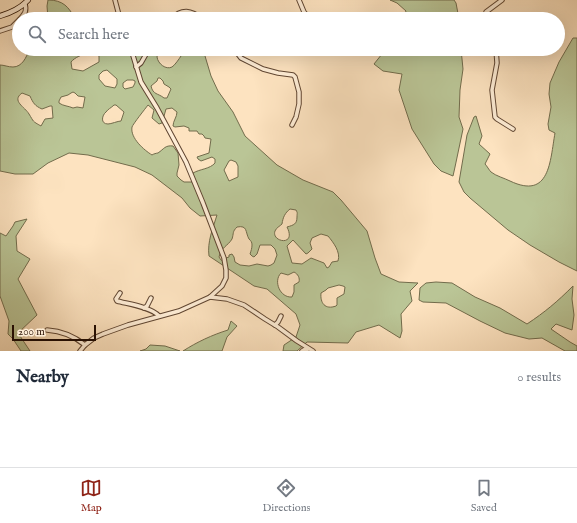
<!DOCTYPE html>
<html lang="en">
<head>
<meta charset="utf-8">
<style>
	:root { --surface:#fff; --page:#f6f6f7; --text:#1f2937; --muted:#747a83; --line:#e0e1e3; --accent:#8f2418 }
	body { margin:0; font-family:"IM FELL English",serif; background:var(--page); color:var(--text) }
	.scale { position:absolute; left:12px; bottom:10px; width:84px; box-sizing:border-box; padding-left:4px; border:2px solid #2b1203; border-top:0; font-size:11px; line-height:14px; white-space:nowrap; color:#2b1203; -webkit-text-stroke:3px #feedd6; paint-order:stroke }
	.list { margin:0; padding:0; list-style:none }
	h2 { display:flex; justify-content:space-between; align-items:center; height:52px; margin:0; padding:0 16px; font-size:17px }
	h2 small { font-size:13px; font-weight:400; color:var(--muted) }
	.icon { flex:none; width:22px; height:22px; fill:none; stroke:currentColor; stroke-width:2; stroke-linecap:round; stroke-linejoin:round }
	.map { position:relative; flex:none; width:577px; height:351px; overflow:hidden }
	.search { position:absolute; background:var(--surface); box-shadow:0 4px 16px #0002; left:12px; right:12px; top:12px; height:44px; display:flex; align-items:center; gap:10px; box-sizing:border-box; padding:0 14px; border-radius:22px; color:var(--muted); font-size:15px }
	.sheet { height:116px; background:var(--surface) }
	nav { display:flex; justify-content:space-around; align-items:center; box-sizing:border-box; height:56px; border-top:1px solid var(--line); background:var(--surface); font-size:11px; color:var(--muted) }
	nav a { display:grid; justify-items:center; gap:2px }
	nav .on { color:var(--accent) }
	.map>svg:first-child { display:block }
	.green { fill:#bac596; stroke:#726c4c; fill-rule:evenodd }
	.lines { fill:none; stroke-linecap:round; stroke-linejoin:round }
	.minor-casing { stroke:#604632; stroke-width:5.5 }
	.secondary-casing { stroke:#2b1203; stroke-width:6 }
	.minor { stroke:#feedd6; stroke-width:3.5 }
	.secondary { stroke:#feedd6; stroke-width:4.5 }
</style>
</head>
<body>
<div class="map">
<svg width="577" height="351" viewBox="0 0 577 351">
	<rect width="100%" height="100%" fill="#fde3c0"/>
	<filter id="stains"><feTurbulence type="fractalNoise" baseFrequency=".005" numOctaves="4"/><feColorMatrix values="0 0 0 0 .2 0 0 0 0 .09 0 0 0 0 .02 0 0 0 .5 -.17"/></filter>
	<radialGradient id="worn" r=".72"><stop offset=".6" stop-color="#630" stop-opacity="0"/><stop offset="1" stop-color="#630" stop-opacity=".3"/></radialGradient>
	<g class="green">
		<path d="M48,0c15,0 21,7 27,19h-27l-1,-13z"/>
		<polygon points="390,0 454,0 456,3 459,19 403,19 406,11 397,3"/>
		<path d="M573,38h4v233l-18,-9 -29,-17 -22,-15 -38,-32 -6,-6 -5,-10 8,-47 7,-18 2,-1 6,20 -3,8 11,10 -5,10c2,2 4,6 6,8 5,4 13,6 19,9 40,19 40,-20 45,-48l-6,-3 -1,-6 3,-17 -2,-13 1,-11 9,-21z"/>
		<path d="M29,49h15l1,1h6l1,-1h110c-2,2 -5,5 -5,8 1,7 9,13 15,10 3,-2 7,-8 9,-11l-1,-1 -4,-3 -2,-3h28l3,7 6,20 7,15 15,21 12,24 32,29 26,15 30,12 8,8 26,31 8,27 6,16 18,8 19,1 -8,8 2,10 -11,13 1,17 -2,7 -21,-13 -23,7 -8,11 -41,-1 -10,9h-14l1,-6 12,-8 4,-12 -4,-11 -29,-25 -13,-3 -45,-30c-2,-14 4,-28 8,-41l-17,1 -10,-8 -8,-10 -30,-23 -17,-8 -47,-12 -19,-2 -21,10 -15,11h-18l-15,-3v-106c4,0 8,2 13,2 9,0 14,-10 16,-18zM89,52l7,2 3,2v6l-16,9 -11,-2 -1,-7c4,-5 11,-7 18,-10zM107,70l10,9v5l-2,4 -10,-2 -6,-7v-4l4,-4zM158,78h2l3,3 1,3 5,3 2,2 -4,9h-3c-6,-5 -11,-3 -13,-12l6,-5zM127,80h6l2,1v2l-2,4 -8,2 -2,-2v-4zM73,92l2,1 3,3 7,1 -2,11 -6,-1 -4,1c-4,-2 -10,-2 -14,-5v-2l2,-4 7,-2 3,-2zM22,93l8,3c3,7 5,10 12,13l8,-3h2l1,12 -8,1 -4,7c-9,-5 -7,-4 -12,-12 -4,-7 -18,-13 -7,-21zM114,105h2l8,7 -3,9c-3,0 -10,3 -13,3 -8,0 -6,-9 -2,-12 2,-3 5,-4 8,-7zM148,105l6,5 -2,8 7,6 3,-1 4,-14 6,-1 5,4c0,5 -4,9 -4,14l2,1 9,-1 5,2v3h8l2,3h3l2,2 1,2 6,1 -2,14 -12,4 1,2 3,2 11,-4 3,2v4c-5,6 -15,6 -22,10v9h-9l-3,-2 -4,-4v-3l2,-8 -1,-12 -5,-7c-8,-1 -9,3 -15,7 -1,0 -5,1 -6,2 -8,-5 -22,-17 -20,-28 1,-3 13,-18 16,-22zM231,160l5,2 2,4v11l-9,4 -5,-11 5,-9zM290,209l6,1c2,4 1,2 1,7 0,7 -3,8 -10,10 10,20 -16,15 -12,4 1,-3 5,-5 7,-7 1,-7 3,-11 8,-15zM237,227c11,-2 8,5 12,12 2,2 3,3 3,6 0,3 -1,6 -2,9l2,2 2,1 3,-3 3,-9h11l4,4 2,6 -3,8 -3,2 -3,1 -11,-2 -8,2 -9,-1 -5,-3 -1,-5 -2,-3 -3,1v2l-3,1 -3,3 -2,-1 -2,-3c2,-10 9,-11 13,-18 2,-6 0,-7 5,-12zM321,234l7,2c5,6 13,16 10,25l-6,1 -3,5 -2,1 -3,-5 -13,-5 -9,6 -10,-1 -5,-17 6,-6 13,14 2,-1 4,-4 -2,-6 2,-5zM294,272c4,2 6,6 5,10l-5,3v7l-2,5c-12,1 -19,-16 -11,-24l7,2zM339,285l4,1 2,1 -1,7 -7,4v7l-1,1c-11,4 -16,-3 -15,-13l5,-3 2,-2z"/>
		<polygon points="386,49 461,49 463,69 460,90 459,117 463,129 455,167 453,176 441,171 434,164 412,129 399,90 402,74 383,71 374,64"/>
		<polygon points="27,219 16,236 17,251 30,259 18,279 37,315 18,333 30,351 21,351 13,339 8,334 9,321 0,296 0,233 6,236 13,226 15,222"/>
		<path d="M436,282l16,1 23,14 25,11 27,16c18,-12 30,-22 46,-38l-1,13 2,16 -2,15 -16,-6 -5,5 19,13 7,4v5h-12l-23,-13 -13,1 -24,-6 -25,-12 -34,-18 -23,-1 -4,-2 1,-12 6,-5z"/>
		<path d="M231,321l6,5 -10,11 -5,14h-39c14,-9 29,-16 45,-21z"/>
		<polygon points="150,345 165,346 180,351 140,351 146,349"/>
	</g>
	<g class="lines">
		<g class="minor-casing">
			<g id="minor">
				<polyline points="115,0 120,19"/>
				<polyline points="299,0 304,12 310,19"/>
				<path d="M20,19c5,-6 7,-8 5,-15"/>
				<path d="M171,19c11,-11 20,-9 32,0"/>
				<polyline points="487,19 486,12 502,0"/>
				<polyline points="0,31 12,27 19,20"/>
				<polyline points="234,49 241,58 263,69 278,73 293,75 295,77 299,92 299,104 296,117 292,125"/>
				<polyline points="324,49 324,50"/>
				<polyline points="496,49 497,63 492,90 495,117 497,119 513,129"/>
				<polyline points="136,67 141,63 149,49"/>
				<path d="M120,293l-4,6 1,2c11,3 34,6 42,15"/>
				<polyline points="210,297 227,299 244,305 265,319 278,327 297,341 313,351"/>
				<polyline points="144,308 147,306 151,298"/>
				<polyline points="275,325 278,322 281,316"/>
				<path d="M47,330c14,1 27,6 38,15"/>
				<polyline points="80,351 85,345 94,338 103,334 128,325 179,311 210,297 222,286 226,278 226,270 224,258 203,203 186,162 157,108 141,82 131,49"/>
				<polyline points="302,351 307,348 307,351"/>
			</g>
		</g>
		<g class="secondary-casing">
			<path id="secondary" d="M0,16c10,-3 21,-8 28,-16"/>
		</g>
		<use href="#minor" class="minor"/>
		<use href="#secondary" class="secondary"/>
	</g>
	<rect width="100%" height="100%" filter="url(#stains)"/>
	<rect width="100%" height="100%" fill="url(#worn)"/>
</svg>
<div class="scale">200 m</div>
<div class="search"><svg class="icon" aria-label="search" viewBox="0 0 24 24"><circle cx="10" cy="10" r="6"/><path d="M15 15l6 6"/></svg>Search here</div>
</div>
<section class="sheet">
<h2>Nearby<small>0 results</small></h2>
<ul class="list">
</ul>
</section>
<nav>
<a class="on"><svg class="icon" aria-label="map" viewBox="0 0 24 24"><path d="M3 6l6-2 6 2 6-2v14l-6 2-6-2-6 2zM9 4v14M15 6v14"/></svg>Map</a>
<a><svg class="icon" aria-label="directions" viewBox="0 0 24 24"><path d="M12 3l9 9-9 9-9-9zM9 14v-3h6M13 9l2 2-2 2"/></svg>Directions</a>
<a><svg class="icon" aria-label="saved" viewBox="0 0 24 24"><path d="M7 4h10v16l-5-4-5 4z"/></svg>Saved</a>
</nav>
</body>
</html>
